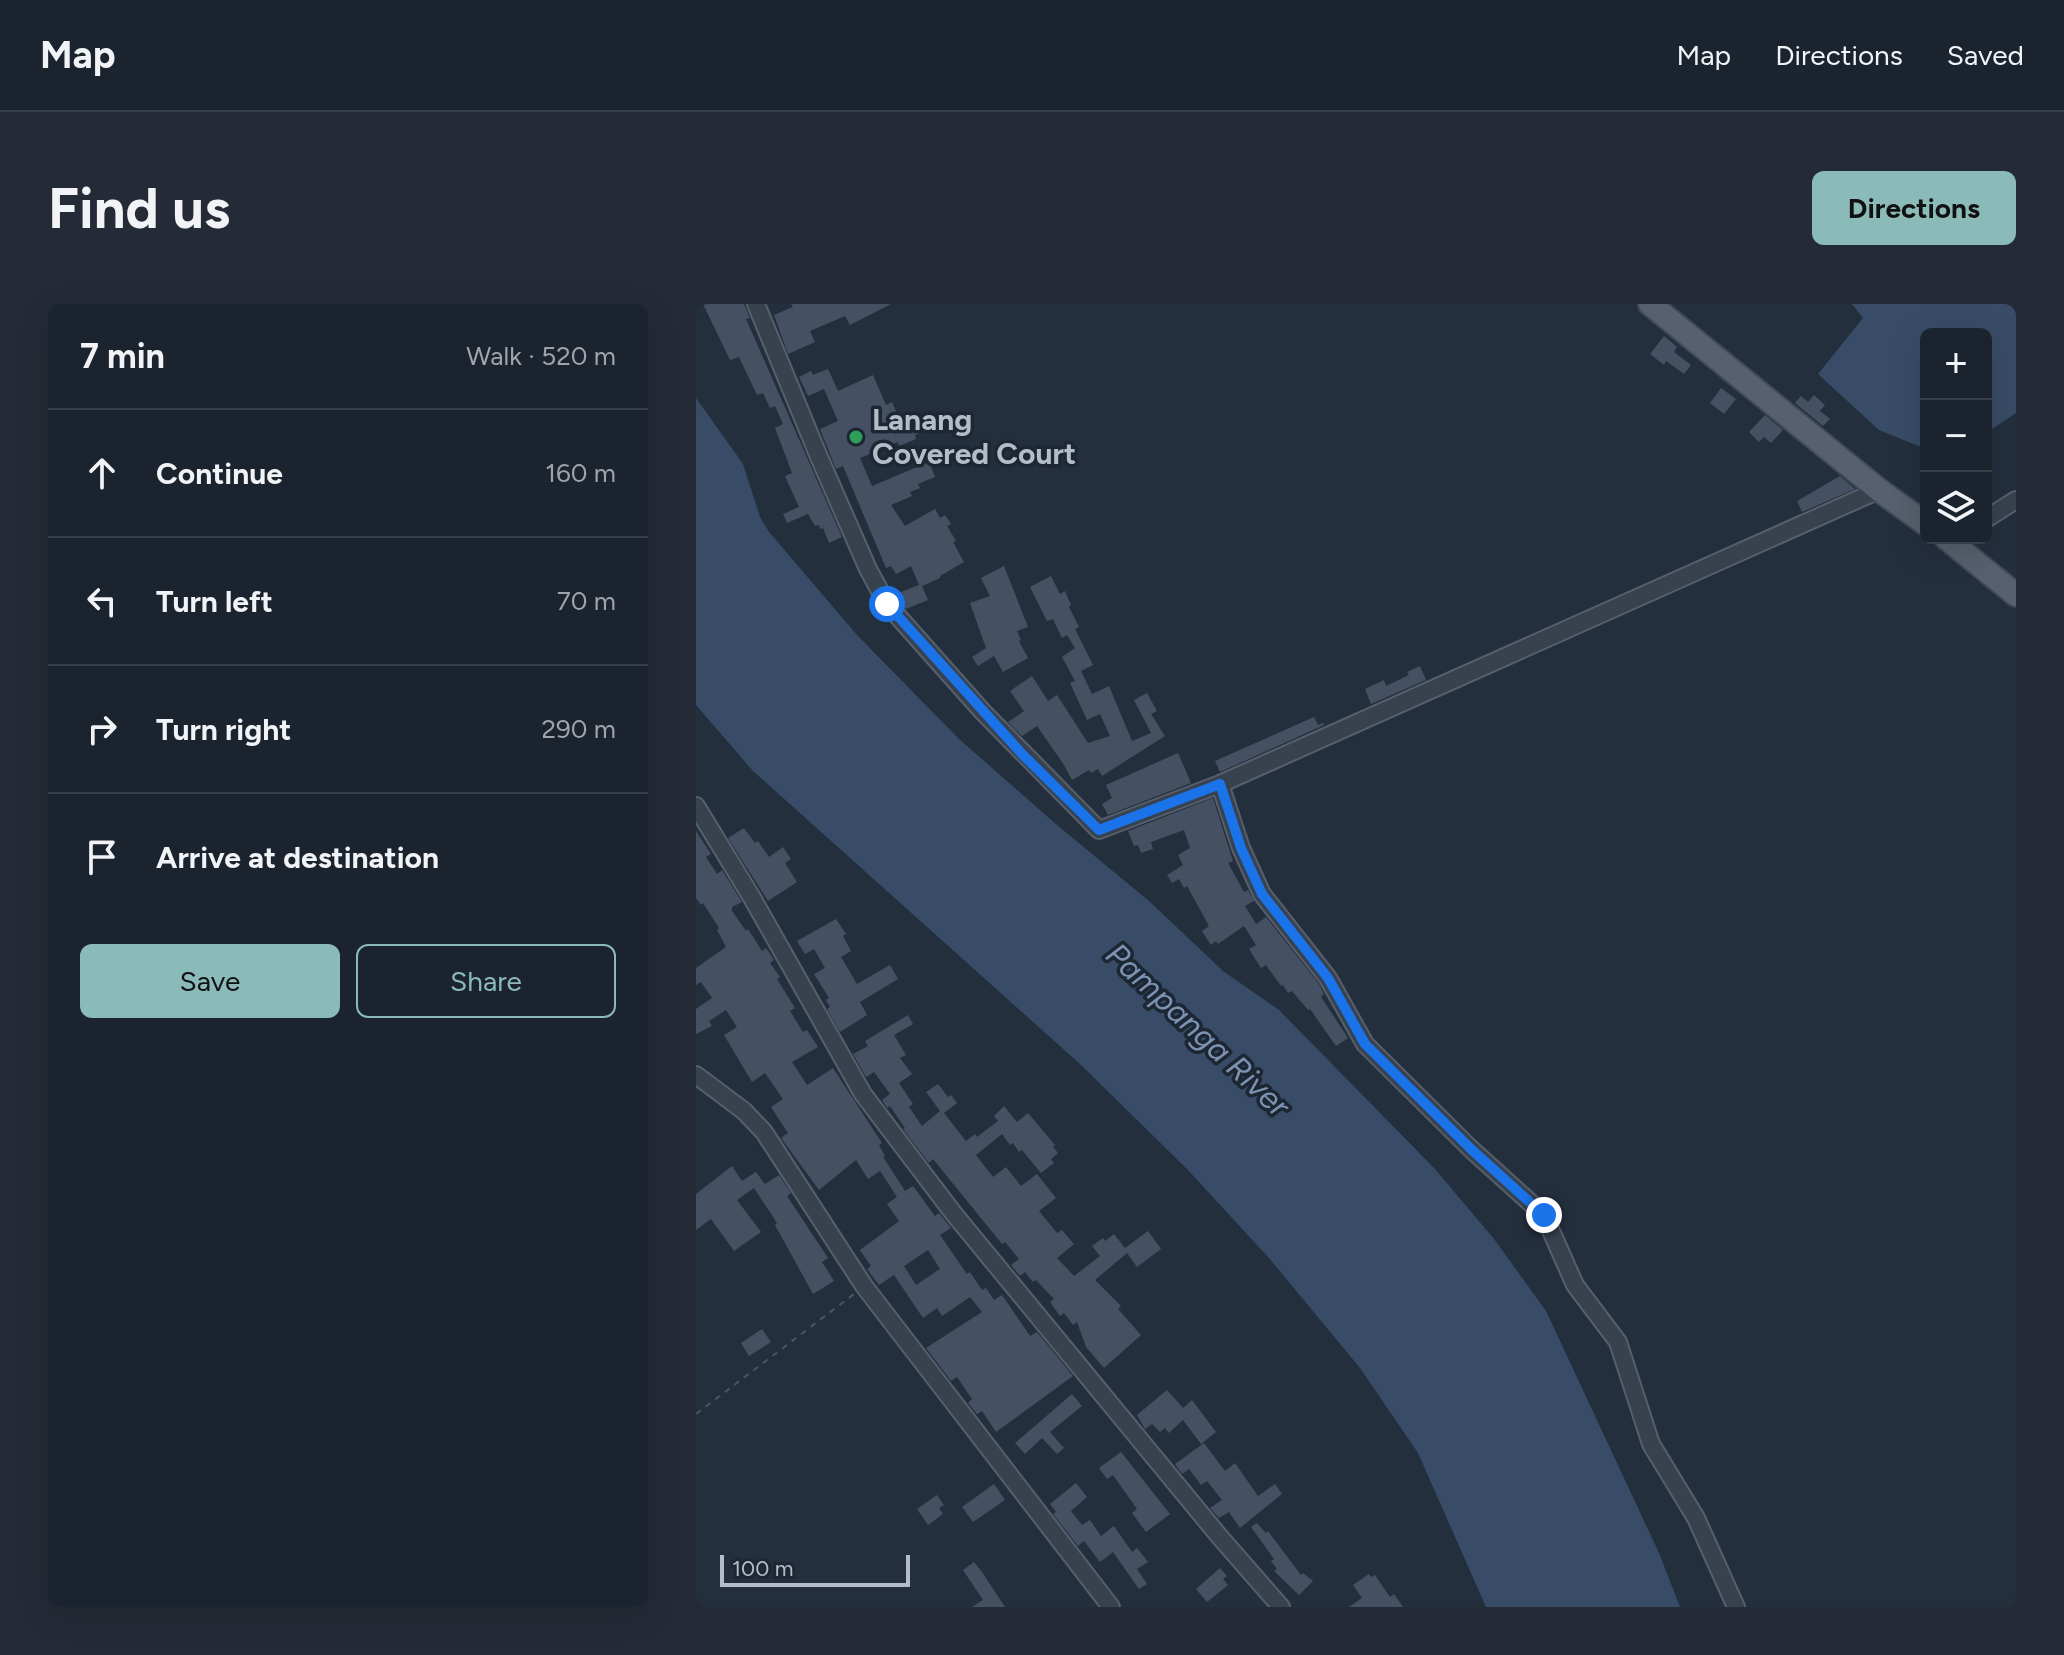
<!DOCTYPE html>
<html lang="en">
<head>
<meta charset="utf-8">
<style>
	:root { --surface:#1b232e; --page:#242b36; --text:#f1f3f6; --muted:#a0a4aa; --line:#39404a; --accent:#8bbbb9 }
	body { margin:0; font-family:Figtree,sans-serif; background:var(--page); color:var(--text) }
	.controls { position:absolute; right:24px; top:24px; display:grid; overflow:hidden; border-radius:12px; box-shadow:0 8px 32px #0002 }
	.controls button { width:72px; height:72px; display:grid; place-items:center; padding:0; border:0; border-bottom:2px solid var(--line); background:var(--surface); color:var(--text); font:40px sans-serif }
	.scale { position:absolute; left:24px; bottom:20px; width:190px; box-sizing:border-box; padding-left:8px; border:4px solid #b4bcc9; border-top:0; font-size:22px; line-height:28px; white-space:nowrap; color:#b4bcc9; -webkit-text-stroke:6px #1d2633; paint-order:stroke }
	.stop { position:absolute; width:24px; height:24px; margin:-18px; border:6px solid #1a73e8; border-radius:50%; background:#fff }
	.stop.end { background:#1a73e8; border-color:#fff; box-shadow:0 2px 8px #0008 }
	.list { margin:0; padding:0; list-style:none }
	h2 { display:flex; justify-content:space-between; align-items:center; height:104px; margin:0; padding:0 32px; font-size:34px }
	h2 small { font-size:26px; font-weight:400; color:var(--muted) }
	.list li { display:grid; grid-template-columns:52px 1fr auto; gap:24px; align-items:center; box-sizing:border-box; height:128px; padding:0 32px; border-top:2px solid var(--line) }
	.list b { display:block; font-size:30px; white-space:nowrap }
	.list em { font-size:26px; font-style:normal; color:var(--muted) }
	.actions { display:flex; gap:16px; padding:24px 32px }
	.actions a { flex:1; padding:18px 0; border:2px solid var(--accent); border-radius:12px; text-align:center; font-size:28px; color:var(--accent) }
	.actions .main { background:var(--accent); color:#111 }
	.icon { flex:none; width:44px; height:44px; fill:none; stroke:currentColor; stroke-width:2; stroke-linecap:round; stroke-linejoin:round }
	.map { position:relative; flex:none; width:1320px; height:1303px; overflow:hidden; border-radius:12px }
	header { display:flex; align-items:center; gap:48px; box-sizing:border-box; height:112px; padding:0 40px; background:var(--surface); border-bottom:2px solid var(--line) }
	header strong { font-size:38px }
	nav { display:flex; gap:44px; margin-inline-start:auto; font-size:28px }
	.intro { display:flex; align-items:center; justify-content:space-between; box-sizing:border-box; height:192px; padding:0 48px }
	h1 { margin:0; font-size:56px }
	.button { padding:20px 36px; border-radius:12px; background:var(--accent); color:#111; font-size:28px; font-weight:700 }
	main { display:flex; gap:48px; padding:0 48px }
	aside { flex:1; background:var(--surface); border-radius:12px; box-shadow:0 8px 32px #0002 }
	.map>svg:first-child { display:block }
	.water { fill:#394c67 }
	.building { fill:#455162; fill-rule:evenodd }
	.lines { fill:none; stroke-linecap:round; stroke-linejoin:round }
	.minor-casing { stroke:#565f6c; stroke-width:20 }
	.major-casing { stroke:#414a57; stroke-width:26 }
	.path { stroke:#44595c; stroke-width:2; stroke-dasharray:6 6; stroke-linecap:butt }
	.minor { stroke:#38414e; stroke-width:16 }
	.major { stroke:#56606e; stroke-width:22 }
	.route { stroke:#1a73e8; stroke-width:10 }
	.leisure-dot { fill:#2e9e5b; stroke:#1d2633; stroke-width:3 }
	.labels { text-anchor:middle; stroke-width:7; stroke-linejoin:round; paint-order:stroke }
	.poi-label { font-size:30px; font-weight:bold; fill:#b4bcc9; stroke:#1d2633; text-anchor:start }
	.water-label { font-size:32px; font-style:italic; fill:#7c92b1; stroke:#1d2633 }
</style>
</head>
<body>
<header>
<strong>Map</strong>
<nav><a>Map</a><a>Directions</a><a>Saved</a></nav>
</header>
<div class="intro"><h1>Find us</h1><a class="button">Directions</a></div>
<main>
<aside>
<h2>7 min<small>Walk · 520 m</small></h2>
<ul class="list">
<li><svg class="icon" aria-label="ahead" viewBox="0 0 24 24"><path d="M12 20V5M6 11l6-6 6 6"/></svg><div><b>Continue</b></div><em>160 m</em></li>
<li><svg class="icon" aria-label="left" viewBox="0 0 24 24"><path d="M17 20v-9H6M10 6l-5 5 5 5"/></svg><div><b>Turn left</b></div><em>70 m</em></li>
<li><svg class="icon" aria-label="right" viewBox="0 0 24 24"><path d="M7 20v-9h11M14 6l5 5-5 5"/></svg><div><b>Turn right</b></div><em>290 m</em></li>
<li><svg class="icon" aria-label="arrive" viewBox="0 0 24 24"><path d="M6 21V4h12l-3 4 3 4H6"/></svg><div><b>Arrive at destination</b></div></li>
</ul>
<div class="actions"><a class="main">Save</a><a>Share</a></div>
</aside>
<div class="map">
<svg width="1320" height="1303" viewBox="0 0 1320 1303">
	<rect width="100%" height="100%" fill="#242f3e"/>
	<g class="water">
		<polygon points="1156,0 1320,0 1320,109 1290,129 1290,30 1230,30 1230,145 1183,126 1122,70 1167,14"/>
		<polygon points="0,94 47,160 64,213 73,228 161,331 263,435 361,521 453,597 527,667 583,706 739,865 798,935 850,1007 963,1249 984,1303 790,1303 722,1149 664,1064 573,954 491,865 384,760 57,467 0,401"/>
	</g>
	<g class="building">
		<polygon points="7,0 48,0 54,14 50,15 146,233 133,239 127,224 124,225 123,221 119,222 112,210 91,219 87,210 103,203 89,172 96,169 79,124 87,120 79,102 74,104 67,89 61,91 43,53 34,56"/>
		<polygon points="95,0 195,0 154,21 149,12 114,27 119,38 92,50 78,11 97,3"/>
		<polygon points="968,32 981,43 978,48 995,61 988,70 970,57 968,61 954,50"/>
		<polygon points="132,65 142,87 177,71 190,101 196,98 207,123 218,119 223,130 219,131 220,135 203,142 202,138 164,154 176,182 233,158 239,173 222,180 224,184 214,188 216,192 195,201 209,222 239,205 244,214 249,211 255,220 251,222 260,237 257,238 268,258 244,272 244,274 226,282 232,296 210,305 201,294 207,292 205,288 223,281 215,262 200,270 195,262 190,264 147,162 140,165 124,125 142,117 128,85 112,92 103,73 115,67 117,71"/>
		<polygon points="1025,84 1040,95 1028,110 1014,99"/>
		<polygon points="1118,91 1129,101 1124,107 1134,115 1127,122 1099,99 1105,92 1112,98"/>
		<polygon points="1069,111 1087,126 1075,139 1068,133 1063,138 1053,128"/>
		<polygon points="1144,172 1159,185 1106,208 1101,197"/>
		<polygon points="308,262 332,323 321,327 325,336 323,337 332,354 307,368 298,352 282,362 276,353 290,344 274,299 294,292 285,274"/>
		<polygon points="355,272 364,290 369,287 375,301 373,303 383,323 379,325 397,361 385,367 396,390 413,382 436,437 455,429 438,396 451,389 461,407 455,410 469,432 406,472 402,465 395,469 393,466 376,476 368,461 341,422 326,432 312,418 328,407 314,387 336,372 352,397 361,391 392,439 414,432 404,410 391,416 374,379 379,377 366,353 379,344 371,331 366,334 357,315 351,317 334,283"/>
		<polygon points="724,362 730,376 675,400 669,385 688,376 690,382 713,371 711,368"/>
		<polygon points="618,413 622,421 627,419 628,421 524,468 519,457"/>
		<polygon points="482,449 495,479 412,511 406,500 416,494 410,481"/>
		<polygon points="517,494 537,557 532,559 548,588 552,586 558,597 549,602 560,620 570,613 623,680 628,690 625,693 652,734 640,742 614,705 612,706 596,687 592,689 587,681 585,682 570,661 565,664 553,645 560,641 548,622 522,640 520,637 515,641 506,627 513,622 491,582 488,584 483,575 476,579 471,571 487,561 482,551 494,544 488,526 455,538 457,545 445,549 442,541 438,542 432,527"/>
		<polygon points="48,524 59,539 62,537 73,553 87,543 95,555 89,559 101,578 72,597 32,534"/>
		<path d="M0,527l15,23 -5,3 11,17 5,-4 20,32 -10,5v4l14,20 2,-2 14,22 4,-3 8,12 -4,3 10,14 -3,2 18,29 -5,3 13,21 4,-2 11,17 -26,15 15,23 26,-17 49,75 -3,2 6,11 -2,1 22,34 8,-5 22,30 4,-3 12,15 -11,7 27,39 3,-2 12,18 4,-2 8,12 8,-5 28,41 7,-4 36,44 -77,56 -14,-21 -5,3 -9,-11 4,-4 -15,-22 -6,4 -25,-33 56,-36 -12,-15 -28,19 -5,-8 -14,10 -29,-43 -15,10 -12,-16 4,-3 -11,-16 39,-29 -12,-17 10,-7 -17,-26 -12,8 -12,-19 -37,30 -38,-52 7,-5 -17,-26 12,-8 -18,-26 -13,9 -28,-47 13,-8 -11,-17 -17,11 3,5 -16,8v-25l16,-11 -11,-16 -5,3v-17l30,-21 -9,-17 2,-2 -16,-25 -2,2 -5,-7zM232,946l12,19 -24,16 -12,-19z"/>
		<polygon points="140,615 150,630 147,632 155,647 145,653 161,680 194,661 202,675 164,698 171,711 144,728 131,705 134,703 130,696 133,694 118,670 129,664 118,645 109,650 101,637"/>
		<polygon points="212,711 217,720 198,731 210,751 204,754 216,770 203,779 217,800 213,803 226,822 244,807 230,788 242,780 252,793 255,791 261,799 248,809 270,837 279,830 281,833 302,817 298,812 308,802 321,818 332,809 359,841 357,843 362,849 355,855 358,859 345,869 326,846 323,848 317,839 314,841 306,830 280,851 297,873 310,863 325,882 341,870 360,894 343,907 361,929 366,926 378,940 361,954 378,972 404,952 396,942 407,934 409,937 418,930 429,944 452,927 465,945 441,963 431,949 399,976 425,1002 422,1005 445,1031 408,1064 390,1043 381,1018 377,1021 368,1009 364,1012 354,998 358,995 340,976 337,978 329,968 324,972 315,961 323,955 309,938 306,940 237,855 233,859 207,825 209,824 194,802 191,804 186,796 194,790 178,768 170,773 157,750 172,742 169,737"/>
		<polygon points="36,862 46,877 60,868 69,880 83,871 95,889 91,892 132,954 126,958 138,977 117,990 79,921 81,919 58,884 41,896 65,928 38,947 15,915 0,926 0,890"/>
		<polygon points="66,1025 75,1038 53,1052 45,1039"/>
		<polygon points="471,1086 487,1104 496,1096 520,1128 505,1140 487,1116 473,1129 469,1124 464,1128 456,1120 449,1125 441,1111"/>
		<polygon points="376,1090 386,1102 354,1128 368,1144 361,1150 346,1134 329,1150 319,1139"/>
		<polygon points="508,1139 529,1167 539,1159 562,1192 579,1180 586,1190 544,1224 533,1208 523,1214 514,1204 526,1196 511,1177 505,1181 493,1165 486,1170 479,1160"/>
		<polygon points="425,1148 474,1210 450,1228 436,1209 441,1205 417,1171 411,1175 403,1164"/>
		<polygon points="380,1179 391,1193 375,1207 386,1221 394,1216 405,1232 418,1222 436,1248 441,1244 452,1258 441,1265 451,1280 443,1285 417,1248 404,1258 388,1237 382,1242 357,1210 360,1208 354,1200"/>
		<polygon points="298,1180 309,1196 277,1218 266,1203"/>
		<polygon points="241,1191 248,1201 243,1204 247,1210 232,1221 221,1205"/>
		<polygon points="561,1219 570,1229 572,1227 605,1271 607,1269 617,1277 603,1291 578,1267 581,1265 575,1257 578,1255 555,1223"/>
		<polygon points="278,1258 286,1268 309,1303 276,1303 287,1296 267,1266"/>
		<polygon points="524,1264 531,1272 527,1275 532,1281 511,1298 500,1285"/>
		<polygon points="673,1270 675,1273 679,1271 694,1293 698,1290 707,1303 653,1303 666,1294 657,1281"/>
	</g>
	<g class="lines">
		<g class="minor-casing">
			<g id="minor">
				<polyline points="60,0 123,153 172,265 191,300 286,407 403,526 524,480 1183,186"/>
				<polyline points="1290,215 1320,196"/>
				<polyline points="524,480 545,544 566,590 632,674 669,740 776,846 848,911 879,981 922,1038 955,1140 1000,1214 1040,1303"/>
				<polyline points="0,502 55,592 167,790 258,910 523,1232 585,1303"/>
				<polyline points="0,771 48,807 68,828 168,982 415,1303"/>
			</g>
		</g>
		<g class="major-casing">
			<g id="major">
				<polyline points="954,0 1183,186 1230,220"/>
				<polyline points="1250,234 1320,291"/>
			</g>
		</g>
		<polyline class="path" points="0,1110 158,990"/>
		<use href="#minor" class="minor"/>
		<use href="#major" class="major"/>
	</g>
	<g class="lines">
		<polyline class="route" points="191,300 326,450 403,526 524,480 545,544 566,590 632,674 669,740 776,846 848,911"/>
	</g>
	<circle class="leisure-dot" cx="160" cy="133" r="8"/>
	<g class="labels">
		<g class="poi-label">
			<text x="176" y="126">Lanang<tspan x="176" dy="34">Covered Court</tspan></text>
		</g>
		<g class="water-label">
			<text transform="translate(502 726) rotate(43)" y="11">Pampanga River</text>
		</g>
	</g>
</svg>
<div class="controls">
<button>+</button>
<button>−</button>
<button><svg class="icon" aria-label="layers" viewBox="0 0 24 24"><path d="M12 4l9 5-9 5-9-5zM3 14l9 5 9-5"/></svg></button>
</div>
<div class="scale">100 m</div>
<div class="stop" style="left:191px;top:300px"></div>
<div class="stop end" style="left:848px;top:911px"></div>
</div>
</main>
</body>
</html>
